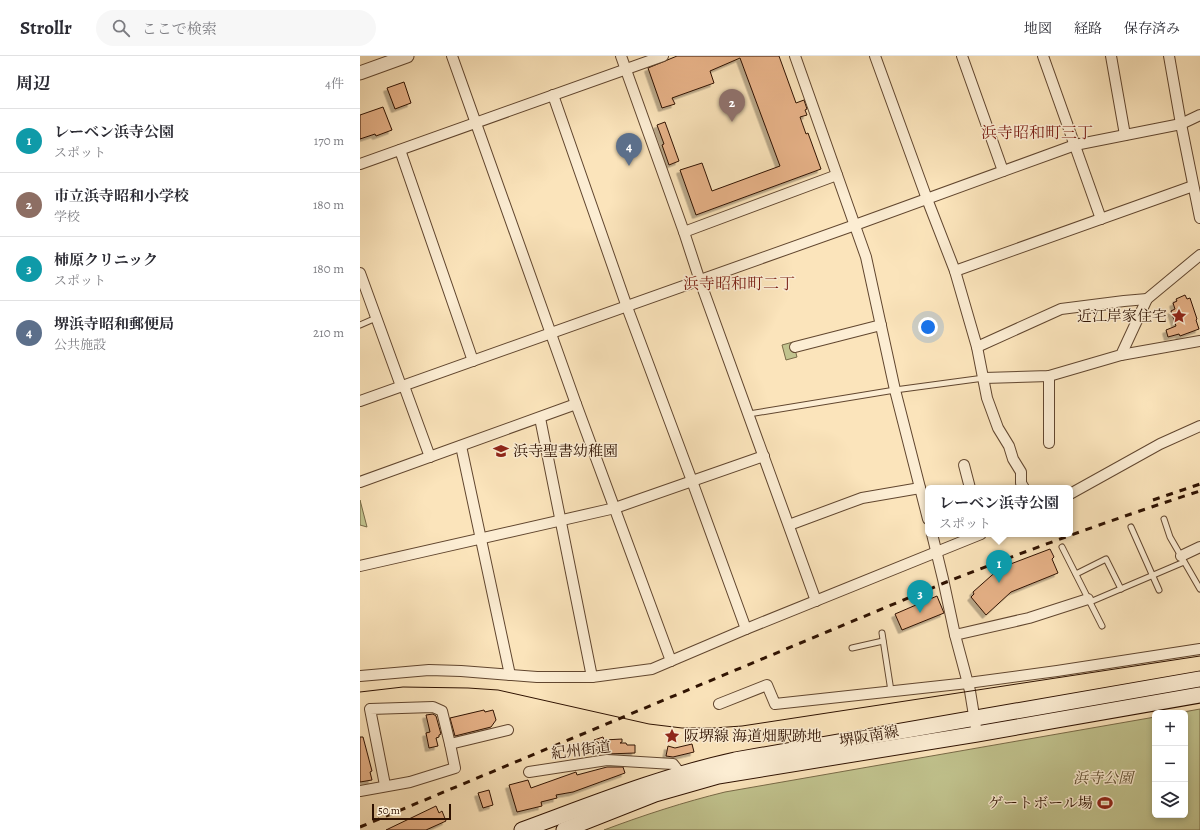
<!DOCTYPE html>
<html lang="ja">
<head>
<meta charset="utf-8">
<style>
	:root { --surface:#fff; --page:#f7f7f7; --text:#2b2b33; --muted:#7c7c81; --line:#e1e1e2; --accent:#0b8043 }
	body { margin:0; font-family:Alegreya,"Noto Serif JP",serif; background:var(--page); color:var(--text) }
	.controls { position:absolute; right:12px; bottom:12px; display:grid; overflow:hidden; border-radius:6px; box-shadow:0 2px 6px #0003 }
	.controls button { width:36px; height:36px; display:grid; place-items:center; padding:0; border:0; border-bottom:1px solid var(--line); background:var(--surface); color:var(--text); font:20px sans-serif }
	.scale { position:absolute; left:12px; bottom:10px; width:79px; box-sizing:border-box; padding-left:4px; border:2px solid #2e1100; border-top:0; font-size:11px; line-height:14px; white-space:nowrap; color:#2e1100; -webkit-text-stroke:3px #fcedd3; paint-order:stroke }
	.you { position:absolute; left:568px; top:271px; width:14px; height:14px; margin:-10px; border:3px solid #fff; border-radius:50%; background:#1a73e8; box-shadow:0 0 0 6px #1a73e833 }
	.badge { display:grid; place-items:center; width:26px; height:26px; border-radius:50%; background:var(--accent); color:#fff; font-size:13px; font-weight:700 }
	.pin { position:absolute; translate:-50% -33px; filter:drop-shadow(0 1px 2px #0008) }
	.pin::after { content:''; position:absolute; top:21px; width:14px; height:12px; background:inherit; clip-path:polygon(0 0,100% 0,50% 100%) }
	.popup { position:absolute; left:565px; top:429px; width:148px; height:52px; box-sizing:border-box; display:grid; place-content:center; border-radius:6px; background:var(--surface); filter:drop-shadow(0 1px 3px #0005); font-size:13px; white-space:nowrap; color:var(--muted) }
	.popup b { font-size:15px; color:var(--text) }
	.popup::after { content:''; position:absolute; left:50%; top:100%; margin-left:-8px; border:8px solid transparent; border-top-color:var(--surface) }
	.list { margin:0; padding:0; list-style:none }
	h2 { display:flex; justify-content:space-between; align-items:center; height:52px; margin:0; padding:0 16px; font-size:17px }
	h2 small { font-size:13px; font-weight:400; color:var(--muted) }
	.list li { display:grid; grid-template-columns:26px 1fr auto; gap:12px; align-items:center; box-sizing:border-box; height:64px; padding:0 16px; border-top:1px solid var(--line) }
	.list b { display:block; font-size:15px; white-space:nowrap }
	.list p { margin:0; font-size:13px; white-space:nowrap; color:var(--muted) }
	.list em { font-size:13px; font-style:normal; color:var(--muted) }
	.icon { flex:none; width:22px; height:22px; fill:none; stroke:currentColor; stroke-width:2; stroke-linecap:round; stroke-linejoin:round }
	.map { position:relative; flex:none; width:840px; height:774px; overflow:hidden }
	header { display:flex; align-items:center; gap:24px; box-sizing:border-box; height:56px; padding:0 20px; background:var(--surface); border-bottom:1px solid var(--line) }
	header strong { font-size:19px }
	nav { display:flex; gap:22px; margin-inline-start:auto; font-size:14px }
	.search { width:280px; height:36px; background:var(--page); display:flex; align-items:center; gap:10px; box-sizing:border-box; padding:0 14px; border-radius:22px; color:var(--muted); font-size:15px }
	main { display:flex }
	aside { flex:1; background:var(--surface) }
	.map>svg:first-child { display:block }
	.green { fill:#c1c38e; stroke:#786a47 }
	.building { fill:#e8b389; stroke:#2e1100; filter:url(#shadow) }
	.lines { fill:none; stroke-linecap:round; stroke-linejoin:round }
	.service-casing { stroke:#61462f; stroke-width:7 }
	.minor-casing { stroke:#61462f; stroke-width:12 }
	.tertiary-casing { stroke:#61462f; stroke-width:15 }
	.secondary-casing { stroke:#2e1100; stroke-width:17 }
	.service { stroke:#fcedd3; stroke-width:5 }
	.minor { stroke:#fcedd3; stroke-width:10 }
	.tertiary { stroke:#fcedd3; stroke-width:13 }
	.secondary { stroke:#fcedd3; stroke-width:15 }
	.tram { stroke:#2e1100; stroke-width:1 }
	.rail { stroke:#2e1100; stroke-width:3; stroke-dasharray:7 7; stroke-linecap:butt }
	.labels { text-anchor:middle; stroke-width:3; stroke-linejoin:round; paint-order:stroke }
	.poi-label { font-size:15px; fill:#2e1100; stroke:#fcedd3; text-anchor:end }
	.street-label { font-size:15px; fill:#2e1100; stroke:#fcedd3 }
	.park-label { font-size:15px; font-style:italic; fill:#614f32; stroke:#fcedd3 }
	.neighbourhood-label { font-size:16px; fill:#7a1f14; stroke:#fcedd3 }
</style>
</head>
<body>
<header>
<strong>Strollr</strong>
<div class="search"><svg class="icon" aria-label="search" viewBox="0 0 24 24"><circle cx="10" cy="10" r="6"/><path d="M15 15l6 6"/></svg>ここで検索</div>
<nav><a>地図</a><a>経路</a><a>保存済み</a></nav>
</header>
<main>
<aside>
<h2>周辺<small>4件</small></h2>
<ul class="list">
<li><span class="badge" style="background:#0f9aa8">1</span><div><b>レーベン浜寺公園</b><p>スポット</p></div><em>170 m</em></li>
<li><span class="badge" style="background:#8d6e63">2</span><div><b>市立浜寺昭和小学校</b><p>学校</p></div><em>180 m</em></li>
<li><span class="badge" style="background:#0f9aa8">3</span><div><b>柿原クリニック</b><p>スポット</p></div><em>180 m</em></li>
<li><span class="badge" style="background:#5c6f8a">4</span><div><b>堺浜寺昭和郵便局</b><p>公共施設</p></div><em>210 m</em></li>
</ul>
</aside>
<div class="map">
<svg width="840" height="774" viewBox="0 0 840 774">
	<defs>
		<filter id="shadow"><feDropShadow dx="-3.5" dy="3.5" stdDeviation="0" flood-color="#0004"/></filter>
	</defs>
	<rect width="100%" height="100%" fill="#fbe4bb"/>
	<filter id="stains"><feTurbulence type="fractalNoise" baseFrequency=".005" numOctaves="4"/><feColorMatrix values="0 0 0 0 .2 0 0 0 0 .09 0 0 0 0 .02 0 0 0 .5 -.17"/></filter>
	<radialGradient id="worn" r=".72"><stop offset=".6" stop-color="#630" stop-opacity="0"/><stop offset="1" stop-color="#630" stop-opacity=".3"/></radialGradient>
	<g class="green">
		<polygon points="433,286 437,301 426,304 422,289"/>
		<polygon points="0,444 7,471 0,469"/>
		<path d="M840,653v121h-596c40,-15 80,-28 121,-38l430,-75v98h30v-102h-7z"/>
	</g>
	<g class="building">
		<polygon points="317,0 419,0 436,47 444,44 447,53 445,54 447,59 440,61 446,78 448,77 461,113 336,159 320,114 342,107 352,135 420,110 380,2 350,15 354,27 312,42 315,48 302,52 288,12"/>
		<polygon points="44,26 51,47 35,53 27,32"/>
		<polygon points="23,51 32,74 16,80 15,78 0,83 0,59"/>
		<polygon points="305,66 319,105 309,109 302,89 304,88 297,69"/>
		<polygon points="825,239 827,243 830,242 837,263 836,264 839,273 820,280 819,278 808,281 806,274 816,270 811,255 815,253 813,247 817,245 816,243"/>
		<polygon points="690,493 694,501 692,503 698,517 651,536 626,559 611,541 614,538 613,536 640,512"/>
		<polygon points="577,540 584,557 542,574 535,558"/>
		<polygon points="124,654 125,656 133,654 136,664 131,671 95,680 90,662"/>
		<polygon points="73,658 76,660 81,678 79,679 79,681 76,682 78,690 69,692 66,677 70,676 66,659"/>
		<polygon points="0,681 3,681 12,715 10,716 12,724 0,726"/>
		<polygon points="243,681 244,684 262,683 262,686 260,687 266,687 267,689 275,689 275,697 247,698 247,691 237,694 234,684"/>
		<polygon points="332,688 334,696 313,701 306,700 308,690 315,692"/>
		<polygon points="247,711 263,711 265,717 213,736 196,739 197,742 181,746 182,750 157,756 149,729 168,724 171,732 216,716 217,719"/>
		<polygon points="129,734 133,749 123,752 118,737"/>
		<polygon points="76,750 79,757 82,755 86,765 66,774 26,774"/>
	</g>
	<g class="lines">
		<g class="service-casing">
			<g id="service">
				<polyline points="0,269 16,262"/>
				<polyline points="389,358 535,334 624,322"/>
				<polyline points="804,463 810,481 840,533"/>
				<polyline points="771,471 799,534"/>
				<polyline points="702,491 742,570"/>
				<polyline points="716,518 746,503 761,533"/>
				<polyline points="730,546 824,506"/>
				<polyline points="522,577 531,635"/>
				<polyline points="492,592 523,585"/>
			</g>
		</g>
		<g class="minor-casing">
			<g id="minor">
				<polyline points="92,0 216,348 311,605"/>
				<polyline points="261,0 324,176 340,225 456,545"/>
				<polyline points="435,0 506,201 535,334 568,463"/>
				<polyline points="515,0 567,143 595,215 617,291 627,342 638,372 649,390 653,403 661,416 661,427 664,432"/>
				<polyline points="602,0 643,115"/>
				<polyline points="683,0 741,163"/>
				<polyline points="751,0 765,79"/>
				<polyline points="809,0 821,68 840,162"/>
				<polyline points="193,39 267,251 332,425 386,573"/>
				<polyline points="40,94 113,305"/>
				<polyline points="0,108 303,0"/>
				<polyline points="324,176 477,119"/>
				<polyline points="595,215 833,130"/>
				<polyline points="0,217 41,330"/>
				<polyline points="435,291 521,269"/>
				<polyline points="617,291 701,253 764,245 787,243"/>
				<polyline points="761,299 840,285"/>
				<polyline points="624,322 689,320 761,299 787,243 840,199"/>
				<polyline points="44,330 70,401"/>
				<polyline points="0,345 495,169 715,89 821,68 840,59"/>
				<polyline points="180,362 232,621"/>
				<polyline points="689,387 689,320"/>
				<polyline points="101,390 150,619"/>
				<polyline points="604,409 610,432"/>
				<polyline points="0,426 216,348"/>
				<polyline points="710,438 800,388 840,370"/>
				<polyline points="429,469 502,442 560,432"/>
				<polyline points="572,478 583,523 595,579 610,635 617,678"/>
				<polyline points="821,500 840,491"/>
				<polyline points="0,510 255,452 404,400"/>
				<polyline points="595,579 669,562 728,543"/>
				<polyline points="0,620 69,614 101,615 177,621 232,621 292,613 386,573 621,478"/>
				<polyline points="359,648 407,629 415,648 608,627 697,615 840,593"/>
				<polyline points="169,716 247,704 313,708 320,717"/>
				<polyline points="25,729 10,653 73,651 82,655 90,688"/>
				<polyline points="0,735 50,726 95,712 90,688 148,674"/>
			</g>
		</g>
		<g class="tertiary-casing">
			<polyline id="tertiary" points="0,17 47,0"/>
		</g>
		<g class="secondary-casing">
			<g id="secondary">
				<path d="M162,774c71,-26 140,-54 213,-70 155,-27 310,-54 465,-81"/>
				<polyline points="204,774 295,738 358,720 617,678 840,639"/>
			</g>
		</g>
		<use href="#service" class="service"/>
		<use href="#minor" class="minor"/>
		<use href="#tertiary" class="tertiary"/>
		<use href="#secondary" class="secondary"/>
		<polyline class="tram" points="0,636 43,631 108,632 138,634 289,668 322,672 353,672 382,670 840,600"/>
		<g class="rail">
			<polyline points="793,444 840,428"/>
			<path d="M0,771l584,-244c84,-33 169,-64 256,-92"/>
		</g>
	</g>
	<defs>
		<g id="sight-bare" transform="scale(1.2)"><path d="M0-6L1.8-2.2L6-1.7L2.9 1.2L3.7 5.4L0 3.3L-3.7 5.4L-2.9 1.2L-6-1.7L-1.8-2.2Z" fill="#8f2418" stroke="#fcedd3" stroke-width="2.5" paint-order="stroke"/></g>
		<g id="school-bare" transform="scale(1.2)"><path d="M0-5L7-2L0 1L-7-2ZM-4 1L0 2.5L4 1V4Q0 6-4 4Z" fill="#8f2418" stroke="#fcedd3" stroke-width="2.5" paint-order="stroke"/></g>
		<g id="stadium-bare" transform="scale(1.2)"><path d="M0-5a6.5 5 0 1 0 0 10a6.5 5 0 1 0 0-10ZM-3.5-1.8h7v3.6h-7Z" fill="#8f2418" stroke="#fcedd3" stroke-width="2.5" paint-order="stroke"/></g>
	</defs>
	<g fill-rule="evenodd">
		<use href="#sight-bare" x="819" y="260"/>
		<use href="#school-bare" x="141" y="395"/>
		<use href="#sight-bare" x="312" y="680"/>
		<use href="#stadium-bare" x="745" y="747"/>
	</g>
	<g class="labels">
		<g class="poi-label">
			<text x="807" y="265">近江岸家住宅</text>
			<text x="153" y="400" text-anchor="start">浜寺聖書幼稚園</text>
			<text x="324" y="685" text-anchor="start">阪堺線 海道畑駅跡地</text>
			<text x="733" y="752">ゲートボール場</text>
		</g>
		<g class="street-label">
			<text transform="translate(509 680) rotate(-10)" y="5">堺阪南線</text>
			<text transform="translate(221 694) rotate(-7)" y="5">紀州街道</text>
		</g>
		<g class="park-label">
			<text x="743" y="727">浜寺公園</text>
		</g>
		<g class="neighbourhood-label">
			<text x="677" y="82">浜寺昭和町三丁</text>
			<text x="379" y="233">浜寺昭和町二丁</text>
		</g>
	</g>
	<rect width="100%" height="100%" filter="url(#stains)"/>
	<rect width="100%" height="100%" fill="url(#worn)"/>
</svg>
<div class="controls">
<button>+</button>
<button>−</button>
<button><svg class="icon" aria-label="layers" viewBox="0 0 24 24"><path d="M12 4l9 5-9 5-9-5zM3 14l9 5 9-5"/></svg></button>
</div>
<div class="scale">50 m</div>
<div class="you"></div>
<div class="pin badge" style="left:639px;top:527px;background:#0f9aa8">1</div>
<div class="popup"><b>レーベン浜寺公園</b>スポット</div>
<div class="pin badge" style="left:372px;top:66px;background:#8d6e63">2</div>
<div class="pin badge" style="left:560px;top:557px;background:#0f9aa8">3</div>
<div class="pin badge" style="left:269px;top:110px;background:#5c6f8a">4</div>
</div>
</main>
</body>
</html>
